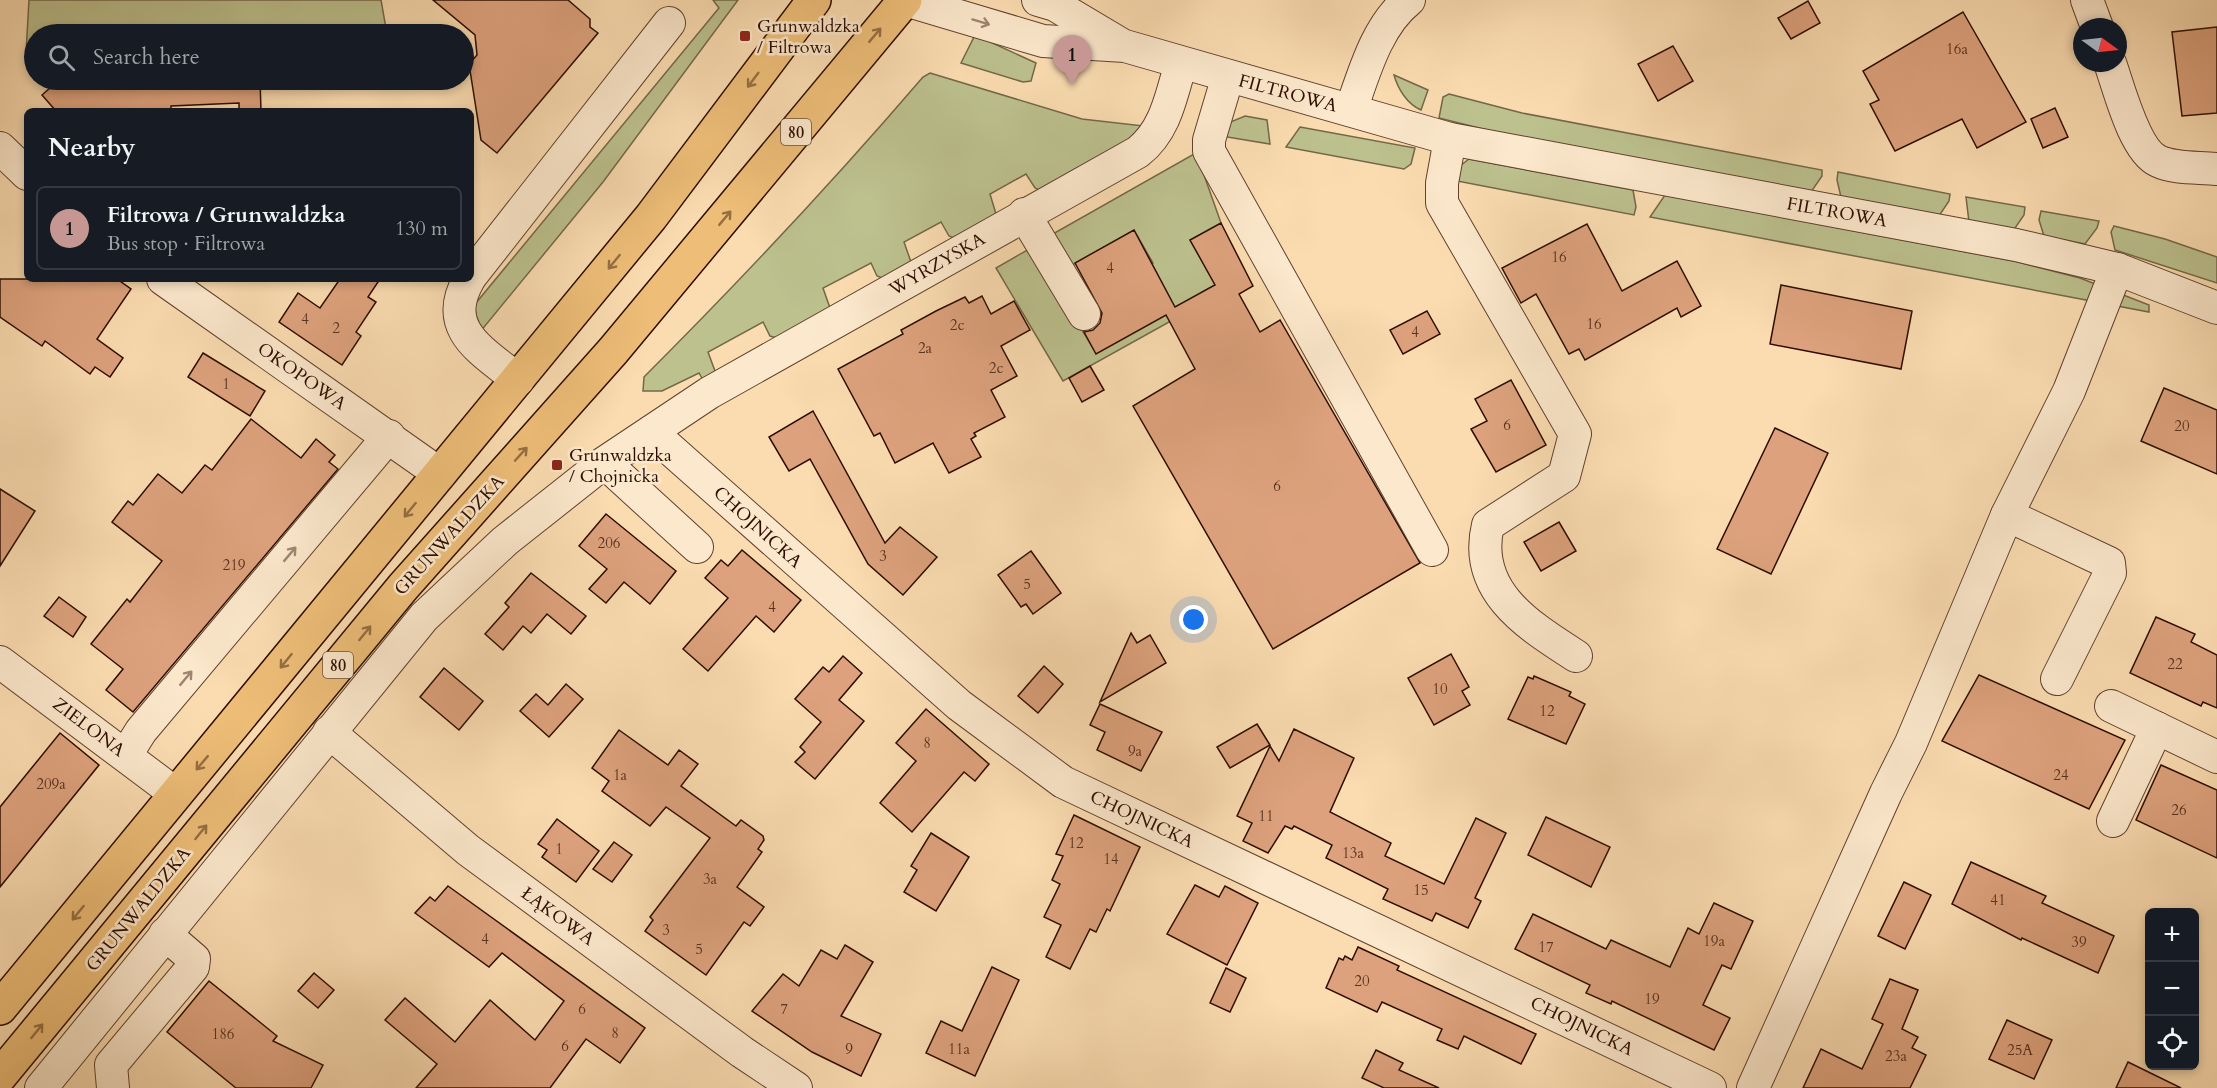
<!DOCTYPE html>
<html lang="en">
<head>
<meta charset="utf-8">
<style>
	:root { --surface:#171b24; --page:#20242c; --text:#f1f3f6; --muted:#9ea1a6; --line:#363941; --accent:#c59692 }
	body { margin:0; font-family:Cardo,serif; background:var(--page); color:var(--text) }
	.controls { position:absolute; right:18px; bottom:18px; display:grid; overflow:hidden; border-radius:9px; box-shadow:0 3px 9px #0003 }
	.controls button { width:54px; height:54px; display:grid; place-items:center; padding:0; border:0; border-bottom:2px solid var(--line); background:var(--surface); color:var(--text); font:30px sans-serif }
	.compass { position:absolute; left:2073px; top:18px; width:54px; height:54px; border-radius:50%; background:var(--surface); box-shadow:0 3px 9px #0003; rotate:105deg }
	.you { position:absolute; left:1194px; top:620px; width:21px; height:21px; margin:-15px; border:4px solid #fff; border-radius:50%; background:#1a73e8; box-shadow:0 0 0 9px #1a73e833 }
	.badge { display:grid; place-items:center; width:39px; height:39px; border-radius:50%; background:var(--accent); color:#111; font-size:20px; font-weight:700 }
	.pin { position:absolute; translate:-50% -50px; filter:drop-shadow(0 2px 3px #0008) }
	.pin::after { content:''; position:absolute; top:32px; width:21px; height:18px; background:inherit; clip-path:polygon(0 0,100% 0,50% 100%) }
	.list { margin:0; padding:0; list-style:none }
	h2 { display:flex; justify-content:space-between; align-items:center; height:78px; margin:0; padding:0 24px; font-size:26px }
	h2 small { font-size:20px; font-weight:400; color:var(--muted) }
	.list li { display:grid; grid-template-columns:39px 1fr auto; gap:18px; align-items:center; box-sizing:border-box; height:84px; margin:0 12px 12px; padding:0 12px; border:2px solid var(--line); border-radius:9px }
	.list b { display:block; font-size:22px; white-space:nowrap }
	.list p { margin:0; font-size:20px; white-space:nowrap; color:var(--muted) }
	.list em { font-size:20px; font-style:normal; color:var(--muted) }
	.icon { flex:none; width:33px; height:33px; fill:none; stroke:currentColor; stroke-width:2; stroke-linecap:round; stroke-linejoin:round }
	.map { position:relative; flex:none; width:2217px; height:1088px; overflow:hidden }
	.search { position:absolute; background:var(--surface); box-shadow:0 3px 9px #0003; left:24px; top:24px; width:450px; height:66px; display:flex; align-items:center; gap:15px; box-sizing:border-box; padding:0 21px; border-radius:33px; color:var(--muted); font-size:22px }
	.panel { position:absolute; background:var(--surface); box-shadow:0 3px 9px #0003; left:24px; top:108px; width:450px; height:174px; border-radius:9px }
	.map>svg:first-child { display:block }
	.green { fill:#bcc18e; stroke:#746748; stroke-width:1.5 }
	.building { fill:#dda27d; stroke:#2d0d01; stroke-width:1.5 }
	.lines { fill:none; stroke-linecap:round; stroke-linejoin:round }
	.minor-casing { stroke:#60412d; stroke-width:34 }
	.major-casing { stroke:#2d0d01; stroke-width:36 }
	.minor { stroke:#fce8cc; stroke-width:32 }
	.major { stroke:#eebe78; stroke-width:33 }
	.oneway { stroke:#9f8571 }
	.oneway2 { stroke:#976e42 }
	.poi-dot { fill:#8f2418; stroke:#fce8cc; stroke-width:2 }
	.labels { text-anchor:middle; stroke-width:5; stroke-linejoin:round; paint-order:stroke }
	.number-label { font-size:15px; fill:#593220 }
	.shield { fill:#fce8cc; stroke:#6b4f3e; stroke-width:1.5 }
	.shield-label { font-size:16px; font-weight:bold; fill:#2d0d01 }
	.poi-label { font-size:18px; fill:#2d0d01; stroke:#fce8cc; text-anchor:start }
	.street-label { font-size:18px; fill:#2d0d01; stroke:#fce8cc }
</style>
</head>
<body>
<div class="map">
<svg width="2217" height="1088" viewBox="0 0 2217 1088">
	<rect width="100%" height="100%" fill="#fbdcb1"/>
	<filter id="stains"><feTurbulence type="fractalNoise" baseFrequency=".00333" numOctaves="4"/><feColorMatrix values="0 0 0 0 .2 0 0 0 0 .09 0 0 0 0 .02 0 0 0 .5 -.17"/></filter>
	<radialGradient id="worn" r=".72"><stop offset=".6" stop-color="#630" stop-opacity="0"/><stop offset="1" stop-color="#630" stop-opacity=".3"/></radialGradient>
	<g class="green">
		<polygon points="29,0 381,0 387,34 34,34 34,53 26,53"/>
		<polygon points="713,0 738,0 603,182 480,332 471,317 476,303 719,8"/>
		<polygon points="975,35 1036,63 1031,81 1023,82 961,63"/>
		<path d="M930,73l152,46 62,7 -9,10 -96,54 -4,-2 -9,-14 -36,20 6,20 -42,24 -5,-2 -8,-14 -37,20 7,20 -29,16 -5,-2 -6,-13 -48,25 7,20 -53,30 -7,-2 -7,-14 -55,30 7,19 -12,9 -4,-7 -37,18h-19l1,-14c98,-98 189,-195 279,-300z"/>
		<path d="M1394,75l34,15 -7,20c-14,-6 -23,-21 -27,-35z"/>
		<polygon points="1449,94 1522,113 1822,170 1822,176 1811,192 1511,136 1439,118 1443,97"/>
		<polygon points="1245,116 1267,120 1270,144 1221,136 1228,123"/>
		<polygon points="1300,127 1415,148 1411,164 1404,169 1286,147"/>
		<polygon points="1194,154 1204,175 1221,223 1190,240 1217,284 1202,292 1207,301 1063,381 996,268 1036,245 1069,318 1075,327 1079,325 1096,353 1153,263 1134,230 1069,267 1051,235"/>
		<polygon points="1469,159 1633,190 1636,207 1634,215 1452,180 1460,166"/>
		<polygon points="1838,172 1950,194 1949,201 1939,216 1841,197 1837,180"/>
		<polygon points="1665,195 2014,261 2080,278 2149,305 2149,312 1650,217"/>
		<polygon points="1966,197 2025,207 2024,215 2013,231 1969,222"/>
		<polygon points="2041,211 2099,221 2097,228 2085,244 2044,236 2039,220"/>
		<polygon points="2114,226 2165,239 2217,257 2217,283 2115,250 2111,232"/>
	</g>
	<g class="building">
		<polygon points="433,0 568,0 590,19 590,27 598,33 497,153 481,140 469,64 477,55 475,35"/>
		<polygon points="1808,1 1820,23 1791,39 1778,18"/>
		<polygon points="1963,12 2026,122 1977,148 1962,119 1895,151 1870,104 1879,100 1863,71"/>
		<polygon points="2217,27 2217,113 2182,116 2172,32"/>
		<polygon points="1673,46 1693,81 1658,101 1638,64"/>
		<polygon points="59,80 260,80 261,111 239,111 239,103 171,106 171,111 56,111 42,95"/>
		<polygon points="2055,108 2068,137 2043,148 2031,119"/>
		<polygon points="1221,223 1253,286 1239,294 1260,332 1280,320 1420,563 1273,649 1133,406 1195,369 1166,315 1096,354 1084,332 1093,330 1100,323 1102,313 1075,263 1134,230 1175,307 1215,285 1190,240"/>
		<polygon points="1587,224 1622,291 1677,261 1701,306 1681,317 1677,308 1585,360 1579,349 1569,354 1536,294 1521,303 1502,268"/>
		<polygon points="0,279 117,279 131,289 97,339 123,358 110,377 95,367 90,374 45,341 42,346 0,317"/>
		<polygon points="340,279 380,279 368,297 376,302 356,332 361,336 342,365 279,322 298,293 320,308"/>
		<polygon points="1781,285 1912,311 1901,369 1770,344"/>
		<polygon points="982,296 991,314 1014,301 1030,330 1001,346 1017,376 991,390 1005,417 974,433 976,436 971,439 981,457 949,473 933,443 895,463 880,433 874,436 838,369 903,334 901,330 936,311 965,297 969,303"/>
		<polygon points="1427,311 1440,334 1403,354 1390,330"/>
		<polygon points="203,353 265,391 250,416 188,377"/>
		<polygon points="1090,366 1104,390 1082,402 1069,378"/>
		<polygon points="1511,380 1546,445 1496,472 1471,429 1487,421 1475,399"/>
		<polygon points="2164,388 2217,410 2217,474 2141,441"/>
		<polygon points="813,411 885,543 900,527 937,557 903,595 868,564 810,459 789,471 769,437"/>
		<polygon points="251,419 301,458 316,439 335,455 329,462 338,469 133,712 106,690 123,669 91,644 127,599 130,602 162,561 112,522 128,501 133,505 158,474 182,493 205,465 212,470"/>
		<polygon points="1775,428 1828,453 1771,574 1717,549"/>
		<polygon points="0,489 35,511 0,566"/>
		<polygon points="606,514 676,571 650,604 624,582 606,603 589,589 607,569 579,546"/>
		<polygon points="1559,522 1576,551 1541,571 1524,542"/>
		<polygon points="742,550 801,600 774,632 756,616 708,671 683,649 728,598 705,578 721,560 728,566"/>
		<polygon points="1031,551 1061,593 1033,614 1026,604 1021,607 998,575"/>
		<polygon points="531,573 586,616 571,634 547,614 531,633 523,626 503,650 485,634 509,607 505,603"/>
		<polygon points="59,597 86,617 73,637 44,616"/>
		<polygon points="2156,617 2195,634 2191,642 2217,655 2217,708 2203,702 2201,706 2130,673"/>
		<polygon points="1131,633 1137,643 1150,635 1166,663 1100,702"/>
		<polygon points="1451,654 1469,687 1462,691 1470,705 1434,725 1408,678"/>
		<polygon points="843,656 862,673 839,700 864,721 815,779 795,762 805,752 800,747 821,722 795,699 823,667 829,672"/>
		<polygon points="1044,666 1063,684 1038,713 1018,696"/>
		<polygon points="444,668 483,701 459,730 420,697"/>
		<polygon points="1979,675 2125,740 2089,809 1942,741"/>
		<polygon points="1534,676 1571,692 1569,696 1585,704 1566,744 1508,719 1528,677 1533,679"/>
		<polygon points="566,684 583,699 549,737 520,711 536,694 548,705"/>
		<polygon points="1100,704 1162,732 1141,771 1097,750 1105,732 1090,725"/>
		<polygon points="926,709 989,764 975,781 964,772 912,832 880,803 916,761 896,743"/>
		<polygon points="1257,724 1270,745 1230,768 1217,747"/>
		<polygon points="1294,729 1354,758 1330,812 1391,843 1385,856 1444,884 1476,818 1506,833 1475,898 1481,901 1468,928 1436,913 1432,921 1383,899 1388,889 1326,858 1332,845 1294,826 1292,829 1285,826 1268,853 1243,841 1252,823 1237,816 1270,746 1279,761"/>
		<polygon points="619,730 668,765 679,750 698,764 681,786 736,826 741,820 763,836 764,840 758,849 762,852 737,887 764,907 750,926 744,922 706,975 645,931 653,920 650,917 710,838 666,807 650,826 602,791 609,781 592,768"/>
		<polygon points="60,733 99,765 0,887 0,807"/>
		<polygon points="2161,765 2217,790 2217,858 2136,820"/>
		<polygon points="1074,815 1140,847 1110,911 1107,909 1096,932 1090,929 1070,969 1046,957 1061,925 1044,917 1060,884 1052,880 1063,856 1056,854"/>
		<polygon points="1546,817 1610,847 1591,887 1528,855"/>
		<polygon points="557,819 599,851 576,882 542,857 547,850 538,844"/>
		<polygon points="931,833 969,857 936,911 904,892 917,870 911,866"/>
		<polygon points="614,842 632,855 612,882 593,869"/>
		<polygon points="1971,862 2046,896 2042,903 2114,936 2098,973 2022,938 2021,940 1952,904"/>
		<polygon points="1904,882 1931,895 1905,949 1878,936"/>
		<polygon points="1195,885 1219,897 1225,886 1258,903 1227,965 1167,934"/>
		<polygon points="448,886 645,1028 620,1063 586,1039 550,1088 416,1088 437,1064 385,1020 405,998 455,1042 490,1000 535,1040 564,1001 502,953 489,967 415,913 430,897 435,901"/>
		<polygon points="1714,903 1753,921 1731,969 1722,965 1703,1005 1730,1018 1714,1050 1612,1001 1611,1004 1586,993 1590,985 1515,949 1533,914 1606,949 1611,940 1670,967 1688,928 1699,934"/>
		<polygon points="845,945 873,962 841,1016 881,1034 861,1076 812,1052 752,1011 783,974 799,986 821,950 837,959"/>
		<polygon points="1358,947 1399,966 1397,970 1536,1034 1521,1064 1464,1036 1458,1049 1437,1040 1442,1029 1382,1002 1377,1012 1326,988 1339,958 1343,960 1345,956 1352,960"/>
		<polygon points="992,967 1019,980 975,1076 926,1053 941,1021 962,1031"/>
		<polygon points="1226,968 1246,978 1230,1012 1210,1003"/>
		<polygon points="314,973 334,990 318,1008 298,991"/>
		<polygon points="1890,979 1918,990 1902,1029 1918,1037 1912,1048 1926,1055 1910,1088 1803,1088 1821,1049 1862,1069 1883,1024 1872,1019"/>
		<polygon points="209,981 277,1036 273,1041 323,1065 311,1088 236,1088 167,1032"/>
		<polygon points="2007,1020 2052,1040 2034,1079 1989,1059"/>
		<polygon points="1376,1050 1403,1063 1399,1070 1439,1088 1384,1088 1362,1078"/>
		<polygon points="2128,1062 2181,1088 2116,1088"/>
	</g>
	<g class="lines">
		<g class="minor-casing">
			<g id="minor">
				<polyline points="905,0 1043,41 1125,46 1450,139 2016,245 2117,269 2217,308"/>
				<polyline points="1038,0 1055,5 1119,43"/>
				<polyline points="2087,0 2097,27"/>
				<path d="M2110,63c9,25 24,87 48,98 16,8 41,6 59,8"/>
				<polyline points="1228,76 1209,140 1209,151 1432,550"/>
				<path d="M1351,110c13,-37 26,-85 58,-110"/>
				<path d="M1450,139l-8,44v20l133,231 -11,42 -76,49c-16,66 40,100 88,131"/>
				<polyline points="0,148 27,174"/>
				<polyline points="1024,214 1084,314"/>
				<polyline points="471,276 669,23"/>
				<polyline points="163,279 440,474"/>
				<path d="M469,279c-29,51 14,72 49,101"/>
				<polyline points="651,432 959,705 1063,782 1710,1088"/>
				<polyline points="605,463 697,547"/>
				<polyline points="2007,515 2109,563 2110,573 2057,679"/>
				<polyline points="0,662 176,794"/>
				<polyline points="2111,706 2217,757"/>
				<polyline points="329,732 468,850 742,1052 796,1088"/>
				<polyline points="126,755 141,731 389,436"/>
				<polyline points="2113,821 2157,728"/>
				<path d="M41,1088l383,-471 81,-76 96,-76 108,-72 429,-241c28,-22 33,-56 43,-89"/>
				<polyline points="113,1088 111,1065 193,967 194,959 165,934"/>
				<polyline points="1753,1088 1886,793 1911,743 2007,515 2069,391 2117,269"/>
			</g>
		</g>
		<g class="major-casing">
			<g id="major">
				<polyline points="0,1008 651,217 814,0"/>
				<polyline points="0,1076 403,587 613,351 905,0"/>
			</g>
		</g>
		<use href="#minor" class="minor"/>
		<use href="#major" class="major"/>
	</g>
	<defs><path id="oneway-shaft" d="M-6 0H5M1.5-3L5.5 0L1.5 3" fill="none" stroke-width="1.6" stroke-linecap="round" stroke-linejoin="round" transform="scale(1.5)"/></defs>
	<g class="oneway">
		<use href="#oneway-shaft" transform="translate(981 22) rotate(17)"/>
		<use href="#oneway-shaft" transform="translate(290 554) rotate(-50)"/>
		<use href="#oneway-shaft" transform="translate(186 678) rotate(-50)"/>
	</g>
	<g class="oneway2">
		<use href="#oneway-shaft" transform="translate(875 35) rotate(-50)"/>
		<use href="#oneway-shaft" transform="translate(753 80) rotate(127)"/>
		<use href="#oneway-shaft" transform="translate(725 218) rotate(-50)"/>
		<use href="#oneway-shaft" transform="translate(614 262) rotate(129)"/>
		<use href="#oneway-shaft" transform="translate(521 454) rotate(-48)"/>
		<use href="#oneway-shaft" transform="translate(410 510) rotate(129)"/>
		<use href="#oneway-shaft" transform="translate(365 633) rotate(-51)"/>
		<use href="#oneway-shaft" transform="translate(286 661) rotate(129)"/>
		<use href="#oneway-shaft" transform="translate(202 763) rotate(130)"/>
		<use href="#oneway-shaft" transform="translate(201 832) rotate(-51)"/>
		<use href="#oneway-shaft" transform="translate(78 913) rotate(129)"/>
		<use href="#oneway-shaft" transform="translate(37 1031) rotate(-51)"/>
	</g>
	<g class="poi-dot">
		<rect x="739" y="30" width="12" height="12" rx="3"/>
		<rect x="551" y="459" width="12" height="12" rx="3"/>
	</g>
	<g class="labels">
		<g class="number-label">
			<text x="1957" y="54">16a</text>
			<text x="1559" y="262">16</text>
			<text x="1110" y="273">4</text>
			<text x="305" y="324">4</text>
			<text x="1594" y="329">16</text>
			<text x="957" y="330">2c</text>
			<text x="336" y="333">2</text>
			<text x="1415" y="337">4</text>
			<text x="925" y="353">2a</text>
			<text x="996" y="373">2c</text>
			<text x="226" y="389">1</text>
			<text x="1507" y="430">6</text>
			<text x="2182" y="431">20</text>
			<text x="1277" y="491">6</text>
			<text x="609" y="548">206</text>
			<text x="883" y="561">3</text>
			<text x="234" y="570">219</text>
			<text x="1027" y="589">5</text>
			<text x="772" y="612">4</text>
			<text x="2175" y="669">22</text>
			<text x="1440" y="694">10</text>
			<text x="1547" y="716">12</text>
			<text x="927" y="748">8</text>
			<text x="1135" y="756">9a</text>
			<text x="620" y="780">1a</text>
			<text x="2061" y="780">24</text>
			<text x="51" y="789">209a</text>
			<text x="2179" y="815">26</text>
			<text x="1266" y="821">11</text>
			<text x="1076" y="848">12</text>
			<text x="559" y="854">1</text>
			<text x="1353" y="858">13a</text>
			<text x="1111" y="864">14</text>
			<text x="710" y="884">3a</text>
			<text x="1421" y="895">15</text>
			<text x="1998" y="905">41</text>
			<text x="666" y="935">3</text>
			<text x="485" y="944">4</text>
			<text x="1714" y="946">19a</text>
			<text x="2079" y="947">39</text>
			<text x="1546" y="952">17</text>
			<text x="699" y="954">5</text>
			<text x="1362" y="986">20</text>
			<text x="1652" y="1004">19</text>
			<text x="582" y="1014">6</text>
			<text x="784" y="1014">7</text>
			<text x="615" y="1038">8</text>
			<text x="223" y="1039">186</text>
			<text x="565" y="1051">6</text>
			<text x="849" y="1054">9</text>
			<text x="959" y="1054">11a</text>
			<text x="2020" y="1055">25A</text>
			<text x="1896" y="1061">23a</text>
		</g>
		<g class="shield">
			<rect x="781" y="119" width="30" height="26" rx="4.5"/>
			<rect x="323" y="652" width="30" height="26" rx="4.5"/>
		</g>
		<g class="shield-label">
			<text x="796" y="138">80</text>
			<text x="338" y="671">80</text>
		</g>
		<g class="poi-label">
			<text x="757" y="32">Grunwaldzka<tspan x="757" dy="21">/ Filtrowa</tspan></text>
			<text x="569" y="461">Grunwaldzka<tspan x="569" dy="21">/ Chojnicka</tspan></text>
		</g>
		<g class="street-label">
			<text transform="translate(1288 93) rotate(15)" y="6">FILTROWA</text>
			<text transform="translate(1837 212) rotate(10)" y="6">FILTROWA</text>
			<text transform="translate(937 264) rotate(-30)" y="6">WYRZYSKA</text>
			<text transform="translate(302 376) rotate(35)" y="6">OKOPOWA</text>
			<text transform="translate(758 527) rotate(42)" y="6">CHOJNICKA</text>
			<text transform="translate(449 535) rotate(-48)" y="6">GRUNWALDZKA</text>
			<text transform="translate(89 727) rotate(37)" y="6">ZIELONA</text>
			<text transform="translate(1142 819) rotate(25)" y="6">CHOJNICKA</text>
			<text transform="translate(138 909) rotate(-51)" y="6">GRUNWALDZKA</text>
			<text transform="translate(558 916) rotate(36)" y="6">ŁĄKOWA</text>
			<text transform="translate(1582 1026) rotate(26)" y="6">CHOJNICKA</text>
		</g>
	</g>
	<rect width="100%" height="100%" filter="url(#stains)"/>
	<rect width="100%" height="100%" fill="url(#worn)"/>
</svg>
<div class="controls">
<button>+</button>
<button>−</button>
<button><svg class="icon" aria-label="locate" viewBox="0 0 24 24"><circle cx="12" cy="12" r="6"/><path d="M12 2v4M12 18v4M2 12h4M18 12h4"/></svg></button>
</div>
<svg class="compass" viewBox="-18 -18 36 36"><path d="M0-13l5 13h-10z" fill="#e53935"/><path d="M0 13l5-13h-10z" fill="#9ea1a6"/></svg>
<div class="you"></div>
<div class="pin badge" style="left:1072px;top:85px">1</div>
<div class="search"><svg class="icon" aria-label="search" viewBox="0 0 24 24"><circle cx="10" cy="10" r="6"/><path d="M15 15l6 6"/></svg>Search here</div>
<section class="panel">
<h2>Nearby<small></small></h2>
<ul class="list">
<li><span class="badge">1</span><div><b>Filtrowa / Grunwaldzka</b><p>Bus stop · Filtrowa</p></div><em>130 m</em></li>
</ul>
</section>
</div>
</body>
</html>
